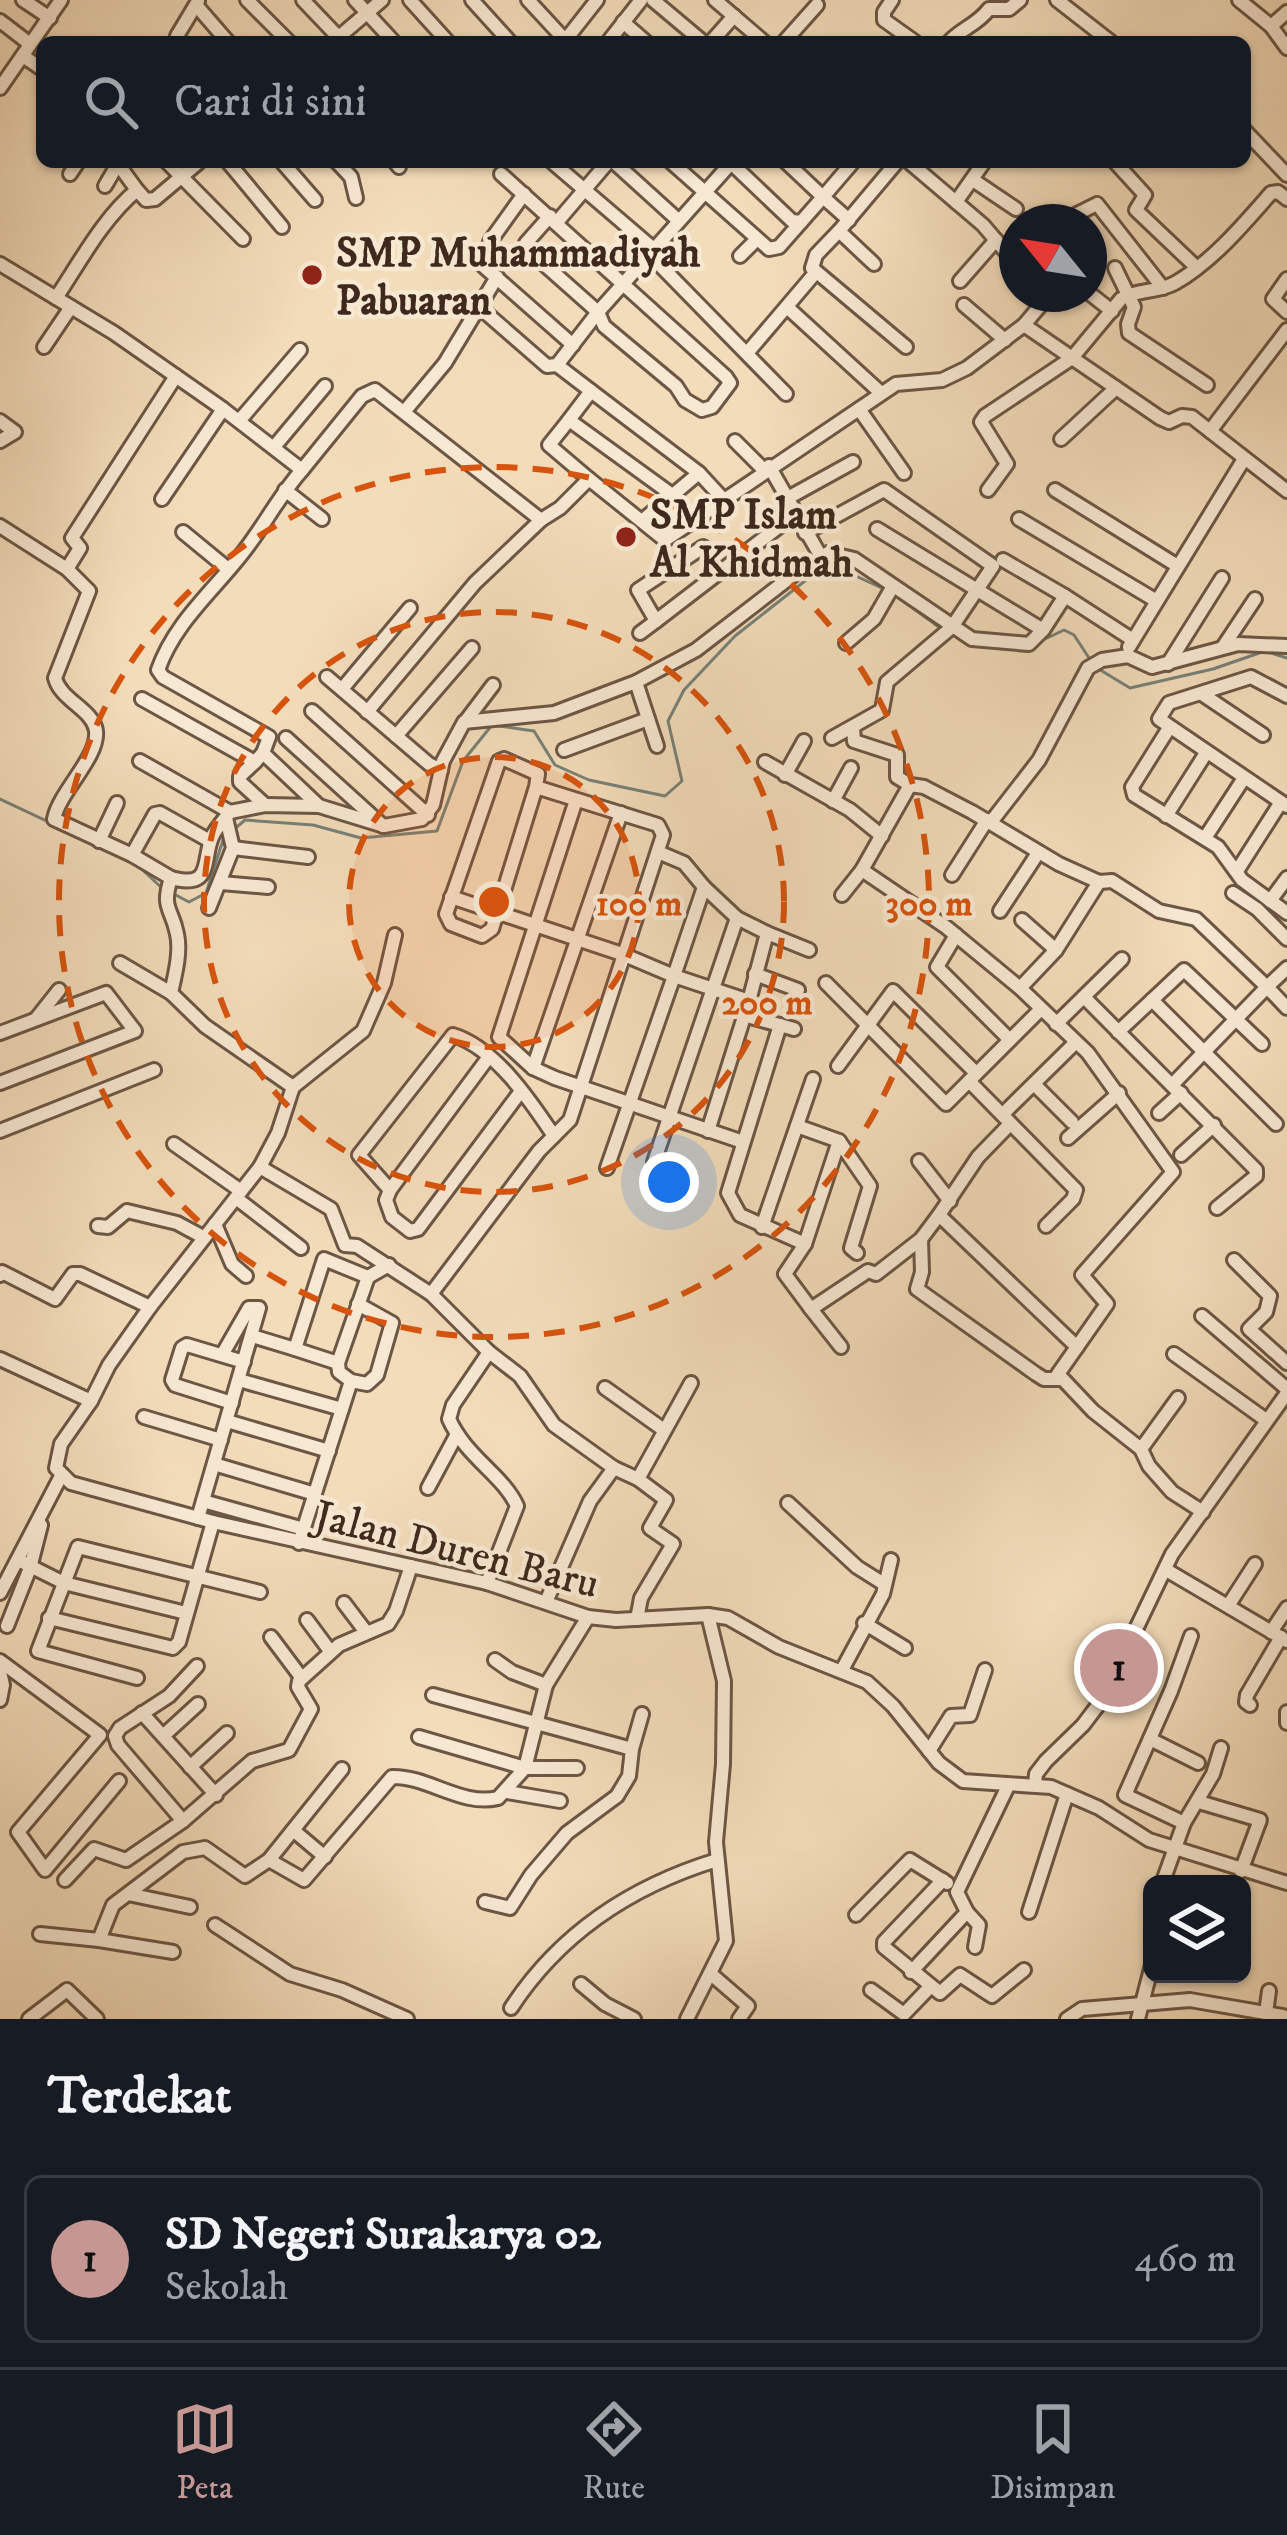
<!DOCTYPE html>
<html lang="id">
<head>
<meta charset="utf-8">
<style>
	:root { --surface:#171b24; --page:#242831; --text:#f1f3f6; --muted:#9ea1a6; --line:#363941; --accent:#c59692 }
	body { margin:0; font-family:"IM FELL DW Pica",serif; background:var(--page); color:var(--text) }
	.controls { position:absolute; right:36px; bottom:36px; display:grid; overflow:hidden; border-radius:18px; box-shadow:0 3px 9px #0004 }
	.controls button { width:108px; height:108px; display:grid; place-items:center; padding:0; border:0; border-bottom:3px solid var(--line); background:var(--surface); color:var(--text); font:60px sans-serif }
	.compass { position:absolute; left:999px; top:204px; width:108px; height:108px; border-radius:50%; background:var(--surface); box-shadow:0 3px 9px #0004; rotate:300deg }
	.you { position:absolute; left:669px; top:1182px; width:42px; height:42px; margin:-30px; border:9px solid #fff; border-radius:50%; background:#1a73e8; box-shadow:0 0 0 18px #1a73e833 }
	.badge { display:grid; place-items:center; width:78px; height:78px; border-radius:50%; background:var(--accent); color:#111; font-size:39px; font-weight:700 }
	.pin { position:absolute; translate:-50% -50%; border:6px solid #fff; box-shadow:0 3px 12px #0006 }
	.list { margin:0; padding:0; list-style:none }
	h2 { display:flex; justify-content:space-between; align-items:center; height:156px; margin:0; padding:0 48px; font-size:51px }
	h2 small { font-size:39px; font-weight:400; color:var(--muted) }
	.list li { display:grid; grid-template-columns:78px 1fr auto; gap:36px; align-items:center; box-sizing:border-box; height:168px; margin:0 24px 24px; padding:0 24px; border:3px solid var(--line); border-radius:18px }
	.list b { display:block; font-size:45px; white-space:nowrap }
	.list p { margin:0; font-size:39px; white-space:nowrap; color:var(--muted) }
	.list em { font-size:39px; font-style:normal; color:var(--muted) }
	.icon { flex:none; width:66px; height:66px; fill:none; stroke:currentColor; stroke-width:2; stroke-linecap:round; stroke-linejoin:round }
	.map { position:relative; flex:none; width:1287px; height:2019px; overflow:hidden }
	.search { position:absolute; background:var(--surface); box-shadow:0 3px 9px #0004; left:36px; right:36px; top:36px; height:132px; display:flex; align-items:center; gap:30px; box-sizing:border-box; padding:0 42px; border-radius:18px; color:var(--muted); font-size:45px }
	.sheet { height:348px; background:var(--surface) }
	nav { display:flex; justify-content:space-around; align-items:center; box-sizing:border-box; height:168px; border-top:3px solid var(--line); background:var(--surface); font-size:33px; color:var(--muted) }
	nav a { display:grid; justify-items:center; gap:6px }
	nav .on { color:var(--accent) }
	.map>svg:first-child { display:block }
	.lines { fill:none; stroke-linecap:round; stroke-linejoin:round }
	.stream { stroke:#778178; stroke-width:3 }
	.minor-casing { stroke:#6c5645; stroke-width:18 }
	.minor { stroke:#f7e8d2; stroke-width:12 }
	.ring { fill:none; stroke:#d7540e; stroke-width:6; stroke-dasharray:21 15 }
	.poi-dot { fill:#8f2418; stroke:#f7e8d2; stroke-width:4.5 }
	.labels { text-anchor:middle; stroke-width:9; stroke-linejoin:round; paint-order:stroke }
	.poi-label { font-size:42px; font-weight:bold; fill:#3f291e; stroke:#f7e8d2; text-anchor:start }
	.street-label { font-size:42px; fill:#3f291e; stroke:#f7e8d2 }
	.centre { fill:#d7540e; stroke:#f7e8d2; stroke-width:6 }
	.ring-label { font-size:36px; text-anchor:middle; font-weight:bold; fill:#d7540e; stroke:#f7e8d2; stroke-width:9; stroke-linejoin:round; paint-order:stroke }
</style>
</head>
<body>
<div class="map">
<svg width="1287" height="2019" viewBox="0 0 1287 2019">
	<rect width="100%" height="100%" fill="#f3dcba"/>
	<filter id="stains"><feTurbulence type="fractalNoise" baseFrequency=".00167" numOctaves="4"/><feColorMatrix values="0 0 0 0 .2 0 0 0 0 .09 0 0 0 0 .02 0 0 0 .5 -.17"/></filter>
	<radialGradient id="worn" r=".72"><stop offset=".6" stop-color="#630" stop-opacity="0"/><stop offset="1" stop-color="#630" stop-opacity=".3"/></radialGradient>
	<g class="lines">
		<g class="stream">
			<polyline points="892,593 943,630"/>
			<polyline points="951,634 969,644 1028,651"/>
			<polyline points="1041,641 1064,630 1074,635 1091,661"/>
			<polyline points="1097,668 1130,688 1213,669 1265,651 1287,658"/>
			<polyline points="0,799 134,862 163,889"/>
			<polyline points="232,831 245,820 313,825 361,838 437,831 463,761 492,725 534,731 555,765 589,780 665,796 682,781 668,721 684,690 735,636 810,577 845,571 884,589"/>
			<polyline points="172,893 189,902 206,893 224,837"/>
		</g>
		<g class="minor-casing">
			<g id="minor">
				<polyline points="23,0 50,18"/>
				<polyline points="247,0 289,42"/>
				<polyline points="303,0 343,42"/>
				<polyline points="355,0 394,42"/>
				<polyline points="410,0 448,42"/>
				<polyline points="472,0 510,42"/>
				<polyline points="528,0 565,40"/>
				<polyline points="653,0 703,42"/>
				<polyline points="715,0 764,42"/>
				<polyline points="892,0 884,12 884,20 915,42"/>
				<polyline points="1057,0 1111,42"/>
				<polyline points="1239,0 1271,26 1287,48"/>
				<polyline points="196,5 228,42"/>
				<polyline points="0,21 30,44"/>
				<polyline points="623,22 646,42"/>
				<polyline points="1271,26 1287,12"/>
				<polyline points="177,36 198,1"/>
				<polyline points="333,42 382,0"/>
				<polyline points="564,42 597,0"/>
				<polyline points="608,42 641,0"/>
				<polyline points="711,42 734,16"/>
				<polyline points="784,42 817,5"/>
				<path d="M949,42c13,-14 28,-17 40,-33h20l11,-9"/>
				<polyline points="23,56 42,69"/>
				<polyline points="0,88 61,0"/>
				<polyline points="1245,131 1287,175"/>
				<polyline points="167,162 243,239"/>
				<polyline points="228,162 282,227"/>
				<polyline points="282,162 315,200"/>
				<polyline points="337,162 351,177 356,198"/>
				<polyline points="395,162 399,167"/>
				<polyline points="552,162 656,251"/>
				<polyline points="614,162 679,221"/>
				<polyline points="671,162 769,249 779,247 801,222"/>
				<polyline points="730,162 792,221 801,222 823,197 786,162"/>
				<polyline points="909,162 983,225 1017,265"/>
				<polyline points="1115,162 1145,195 1136,210 1196,267"/>
				<polyline points="118,164 137,190"/>
				<polyline points="70,174 78,162"/>
				<polyline points="501,174 726,377 730,383 712,407 702,410 685,400 676,386 604,326 598,312 527,249 526,243 550,216"/>
				<polyline points="973,180 1016,209"/>
				<polyline points="105,186 119,162"/>
				<polyline points="524,194 491,240 481,264 573,345"/>
				<polyline points="956,202 984,162"/>
				<polyline points="1075,215 1097,204 1163,288"/>
				<polyline points="849,220 823,197 853,162"/>
				<polyline points="557,222 608,162"/>
				<polyline points="839,231 816,255 812,268 906,347"/>
				<polyline points="651,256 786,394"/>
				<polyline points="740,256 757,239"/>
				<polyline points="0,264 114,333 223,409 302,470 362,396 375,390 541,520 560,508 589,479 665,540 896,384 942,380 967,368 1024,325 1050,294"/>
				<polyline points="874,264 839,231 897,162"/>
				<polyline points="1115,268 1134,307 1128,324 1129,333 1207,385"/>
				<polyline points="1287,279 1273,299 1287,312"/>
				<polyline points="960,281 996,240"/>
				<polyline points="1089,293 1112,311"/>
				<path d="M56,298c24,-36 47,-80 81,-108l9,10 9,-1 44,-37"/>
				<polyline points="964,305 1005,340"/>
				<polyline points="478,306 547,366 557,365 591,391 569,420 671,494"/>
				<polyline points="787,307 881,393"/>
				<polyline points="1024,325 1160,418 1169,422 1182,416 1192,417 1287,491"/>
				<polyline points="44,347 71,307"/>
				<polyline points="748,352 816,272"/>
				<polyline points="557,365 598,312 732,162"/>
				<polyline points="591,391 699,473"/>
				<polyline points="859,409 904,473"/>
				<polyline points="404,412 445,363 497,277"/>
				<polyline points="569,420 549,445 589,479"/>
				<polyline points="0,421 15,432 0,441"/>
				<polyline points="239,421 300,350"/>
				<polyline points="1210,431 1287,330"/>
				<polyline points="1061,439 1116,388"/>
				<polyline points="735,441 764,470"/>
				<polyline points="274,447 325,386"/>
				<polyline points="769,466 820,555"/>
				<path d="M302,470c-24,27 -39,58 -61,85 -30,38 -67,69 -83,115l5,7 106,60 -6,16 56,53"/>
				<polyline points="285,490 322,519"/>
				<path d="M988,490l19,-26 -26,-42 4,-6 87,-58 49,-59c16,-10 36,-6 54,-16 37,-21 68,-58 96,-90l7,-1 9,7"/>
				<polyline points="1055,490 1176,565"/>
				<polyline points="162,499 223,409"/>
				<polyline points="786,499 853,462"/>
				<polyline points="1019,519 1155,600"/>
				<polyline points="643,520 699,473 724,500"/>
				<path d="M0,526l67,43 22,22 -34,87c6,23 38,31 41,53 3,26 -37,61 -42,88l78,36 39,23"/>
				<polyline points="877,529 1043,630"/>
				<polyline points="183,532 228,569"/>
				<polyline points="805,533 884,490 993,566 952,627 887,682 882,710 832,738"/>
				<polyline points="703,547 638,590 656,621 794,515"/>
				<polyline points="1003,560 1065,596"/>
				<polyline points="67,569 80,548 72,538 176,376"/>
				<polyline points="640,633 656,621"/>
				<polyline points="846,643 874,619 893,586"/>
				<polyline points="1129,647 1244,459"/>
				<polyline points="1223,647 1255,599"/>
				<polyline points="1168,664 1222,578"/>
				<polyline points="327,677 429,764 441,770"/>
				<polyline points="636,682 657,746"/>
				<polyline points="342,689 410,608"/>
				<polyline points="1202,694 1263,735"/>
				<polyline points="1287,696 1251,677 1169,703 1159,719 1287,806"/>
				<polyline points="142,699 255,762 263,753"/>
				<polyline points="312,711 428,815"/>
				<polyline points="367,712 475,583 541,520"/>
				<polyline points="465,722 493,685"/>
				<polyline points="853,728 854,741 897,755 897,777 910,785"/>
				<polyline points="1169,728 1132,787 1134,795 1218,847 1242,880 1287,913"/>
				<polyline points="396,736 472,648"/>
				<polyline points="286,738 383,826"/>
				<polyline points="564,750 648,719"/>
				<polyline points="140,761 230,812"/>
				<polyline points="255,762 240,776 240,782 264,804"/>
				<polyline points="765,762 850,810 882,836"/>
				<polyline points="785,775 804,741"/>
				<polyline points="576,800 499,1037 533,1068 555,1078 743,1142"/>
				<polyline points="833,801 851,768"/>
				<polyline points="1166,816 1206,753"/>
				<polyline points="991,822 1039,760 1088,668 1102,660 1128,656 1152,667 1238,644 1287,646"/>
				<polyline points="1205,838 1244,778"/>
				<polyline points="99,841 117,803"/>
				<polyline points="233,848 308,857"/>
				<polyline points="658,852 684,863 704,887 674,976 749,1001 708,1131"/>
				<polyline points="132,855 155,814 160,813 210,841"/>
				<polyline points="862,870 946,927 1020,988 1088,1053 1173,1172 1082,1275 1107,1304 1058,1374 1093,1411 1141,1449 1149,1466 1172,1492 1203,1512"/>
				<polyline points="1237,871 1281,802"/>
				<polyline points="952,875 987,820"/>
				<polyline points="221,883 268,887"/>
				<polyline points="704,887 737,918"/>
				<polyline points="1233,893 1257,909 1287,939"/>
				<polyline points="842,895 862,870 910,785 924,787 972,812 1059,864 1099,882 1112,881 1159,911 1196,919 1267,987 1173,1084"/>
				<polyline points="451,897 622,954 674,976 607,1168"/>
				<polyline points="1270,901 1287,878"/>
				<polyline points="209,908 233,848 226,818"/>
				<polyline points="1000,911 1038,853"/>
				<polyline points="1022,920 1056,950"/>
				<polyline points="767,933 809,950"/>
				<polyline points="956,935 937,967 1010,1040"/>
				<polyline points="120,963 171,993"/>
				<polyline points="1287,968 1267,987 1287,1008"/>
				<polyline points="755,974 798,990"/>
				<polyline points="826,983 946,1104 1041,1009"/>
				<polyline points="1020,988 1056,950 1099,882"/>
				<polyline points="1084,997 1256,1170 1256,1176 1217,1208"/>
				<polyline points="1152,1000 1276,1124"/>
				<polyline points="747,1016 794,1029"/>
				<polyline points="36,1019 59,990"/>
				<polyline points="1056,1024 1122,959"/>
				<polyline points="780,1025 728,1193 740,1215 805,1244"/>
				<polyline points="1118,1032 1184,970 1262,1044"/>
				<polyline points="0,1033 106,993 135,1031 0,1083"/>
				<polyline points="838,1066 893,991 976,1073"/>
				<polyline points="533,1068 621,813"/>
				<polyline points="969,1081 1076,1190 1073,1199 1046,1226"/>
				<polyline points="1034,1084 1072,1122"/>
				<polyline points="293,1087 363,1031 384,983 395,935"/>
				<path d="M521,1091l-103,138 -8,2 -18,-14 -6,-17 4,-10 -31,-35 94,-120c42,13 77,65 101,101"/>
				<polyline points="1004,1113 1075,1043"/>
				<polyline points="1159,1113 1181,1093"/>
				<polyline points="1010,1124 978,1157 939,1215 1077,1347"/>
				<polyline points="797,1126 839,1141 805,1244 785,1274 811,1309 868,1271 876,1274 921,1239 939,1215"/>
				<polyline points="0,1131 154,1070"/>
				<polyline points="1068,1138 1119,1093"/>
				<polyline points="839,1141 870,1186 851,1248 857,1253"/>
				<polyline points="174,1144 241,1191"/>
				<polyline points="1181,1155 1214,1125"/>
				<polyline points="919,1161 950,1201"/>
				<polyline points="654,1162 737,918 767,933 749,1001"/>
				<polyline points="260,1167 331,1209 345,1245 357,1246 431,1294 489,1352 520,1376 554,1425 614,1468 590,1501 546,1602"/>
				<polyline points="390,1190 488,1058"/>
				<polyline points="236,1198 301,1248"/>
				<polyline points="215,1224 232,1264 246,1276"/>
				<polyline points="98,1226 108,1227 127,1211 177,1223 203,1237"/>
				<polyline points="762,1227 813,1079"/>
				<polyline points="921,1239 922,1272 917,1289 1036,1374 1044,1379 1060,1379"/>
				<polyline points="1234,1260 1270,1296 1266,1312 1249,1329 1287,1363"/>
				<polyline points="0,1275 2,1272 55,1299 73,1274 80,1274 150,1307"/>
				<polyline points="431,1294 539,1151 570,1120 663,835 658,825 536,787 538,774 504,759 499,761 446,914 451,924 482,936 492,929 536,787"/>
				<polyline points="358,1304 392,1323 377,1375 367,1384 351,1381 339,1372 338,1363 368,1277 389,1265"/>
				<polyline points="811,1309 841,1347"/>
				<polyline points="1202,1316 1287,1389"/>
				<polyline points="252,1336 295,1349 324,1259 368,1277"/>
				<polyline points="295,1349 338,1363"/>
				<polyline points="1174,1354 1266,1420"/>
				<polyline points="0,1359 91,1401 61,1444 56,1468 71,1483 213,1522 487,1583 588,1617 616,1620 708,1615 728,1618 779,1647 867,1682 893,1706 939,1763 963,1781 1051,1787 1099,1808 1149,1840 1287,1883"/>
				<polyline points="239,1380 342,1409"/>
				<polyline points="605,1388 664,1430"/>
				<path d="M91,1401l18,-36 41,-58 110,-140 18,-34 15,-46 -88,-61 -34,-33c4,-18 10,-41 6,-59 -5,-26 -16,-25 -6,-56 42,11 31,-16 41,-41 4,-9 12,-17 18,-25l35,-7 54,1 65,20 38,-7 11,-14 10,-44 21,-39 90,-9 82,-31 60,-32 109,-84 23,-13 26,6 118,80 57,5 14,-14 22,-34 68,44"/>
				<polyline points="232,1403 175,1385 172,1380 182,1348 187,1345 244,1362"/>
				<polyline points="144,1417 221,1440"/>
				<polyline points="227,1421 329,1451"/>
				<polyline points="1141,1449 1178,1398"/>
				<polyline points="214,1464 315,1494"/>
				<polyline points="614,1468 638,1479 691,1383"/>
				<polyline points="428,1488 457,1434"/>
				<polyline points="203,1501 304,1529"/>
				<polyline points="788,1503 857,1567 884,1584"/>
				<polyline points="198,1518 259,1308 249,1308 222,1355"/>
				<polyline points="299,1543 351,1381"/>
				<polyline points="18,1560 64,1583 186,1613"/>
				<polyline points="1168,1571 1287,1641"/>
				<path d="M487,1583l30,-77c-14,-31 -51,-49 -68,-87l4,-14 36,-53"/>
				<polyline points="0,1593 61,1476"/>
				<polyline points="344,1603 366,1632"/>
				<polyline points="1228,1606 1255,1564"/>
				<polyline points="49,1618 173,1648 179,1642 213,1522"/>
				<polyline points="637,1619 641,1598 673,1544 650,1528 666,1500 638,1479"/>
				<polyline points="307,1620 330,1651"/>
				<polyline points="864,1623 905,1648"/>
				<polyline points="7,1626 30,1568 41,1525"/>
				<polyline points="1271,1632 1287,1608"/>
				<polyline points="271,1637 301,1677"/>
				<polyline points="495,1660 512,1672 546,1685"/>
				<polyline points="0,1661 100,1735 18,1832 45,1870 119,1781"/>
				<polyline points="842,1670 883,1594 891,1560"/>
				<polyline points="0,1672 3,1685 0,1700"/>
				<polyline points="137,1678 38,1651 78,1547 260,1592"/>
				<polyline points="433,1695 632,1749 642,1714"/>
				<polyline points="1250,1705 1246,1702 1247,1695 1281,1637"/>
				<polyline points="1287,1712 1287,1723"/>
				<polyline points="142,1713 216,1795"/>
				<polyline points="163,1736 198,1704"/>
				<polyline points="419,1737 525,1768 577,1768"/>
				<polyline points="1150,1739 1198,1763"/>
				<polyline points="929,1751 951,1716 970,1715 985,1670"/>
				<polyline points="190,1767 227,1733"/>
				<polyline points="1035,1784 1036,1774 1046,1761 1083,1725 1102,1700 1172,1554 1287,1393"/>
				<polyline points="507,1792 560,1801"/>
				<polyline points="1199,1802 1260,1820 1241,1871"/>
				<polyline points="183,1821 118,1745 115,1736 120,1728 169,1696 197,1666"/>
				<polyline points="1184,1823 1125,1795 1171,1691 1191,1636"/>
				<polyline points="293,1830 325,1857"/>
				<polyline points="269,1860 342,1769"/>
				<polyline points="65,1880 94,1849 126,1860 183,1821 252,1761 289,1750 311,1709 298,1687 299,1681 339,1645 388,1624 396,1611 411,1566"/>
				<polyline points="943,1880 884,1942 884,1947 940,1993 960,1975 992,1996 1024,1970"/>
				<polyline points="1162,1884 1184,1823 1213,1774 1221,1748"/>
				<polyline points="128,1894 190,1907"/>
				<polyline points="485,1902 510,1908 531,1875 567,1833 617,1796 629,1776 632,1749"/>
				<polyline points="1152,1904 1152,1925"/>
				<polyline points="967,1912 979,1925 975,1947"/>
				<polyline points="1029,1912 1067,1794"/>
				<polyline points="856,1915 910,1860 947,1883"/>
				<polyline points="215,1925 290,1974 342,1990 407,2019"/>
				<path d="M40,1934l59,6 14,-35 70,-53 22,-4 40,28 24,-16 35,20 88,-103c36,-1 70,30 106,21l27,-30 21,-83 42,-68"/>
				<polyline points="99,1940 173,1952"/>
				<polyline points="911,1972 967,1912 957,1892 1008,1786"/>
				<polyline points="711,1974 748,2006 739,2019"/>
				<polyline points="581,1984 605,2004 634,2019"/>
				<polyline points="871,1990 904,2014 930,1987"/>
				<path d="M511,2008c49,-75 121,-122 206,-148"/>
				<polyline points="1266,2013 1269,1991"/>
				<polyline points="29,2019 67,1990 97,2019"/>
				<polyline points="687,2019 726,1941 716,1842 723,1764 724,1681 708,1615"/>
				<polyline points="1067,2019 1082,2009 1190,2000 1283,2016"/>
				<polyline points="1138,2019 1152,1965"/>
			</g>
		</g>
		<use href="#minor" class="minor"/>
	</g>
	<circle cx="494" cy="902" r="145" fill="#d7540e" fill-opacity=".12"/>
	<g class="ring">
		<circle cx="494" cy="902" r="145"/>
		<circle cx="494" cy="902" r="290"/>
		<circle cx="494" cy="902" r="435"/>
	</g>
	<g class="poi-dot">
		<circle cx="312" cy="275" r="12"/>
		<circle cx="626" cy="537" r="12"/>
	</g>
	<g class="labels">
		<g class="poi-label">
			<text x="336" y="266">SMP Muhammadiyah<tspan x="336" dy="48">Pabuaran</tspan></text>
			<text x="650" y="528">SMP Islam<tspan x="650" dy="48">Al Khidmah</tspan></text>
		</g>
		<g class="street-label">
			<text transform="translate(457 1548) rotate(14)" y="15">Jalan Duren Baru</text>
		</g>
	</g>
	<circle cx="494" cy="902" r="18" class="centre"/>
	<g class="ring-label">
		<text x="639" y="915">100 m</text>
		<text x="929" y="915">300 m</text>
		<text x="767" y="1014">200 m</text>
	</g>
	<rect width="100%" height="100%" filter="url(#stains)"/>
	<rect width="100%" height="100%" fill="url(#worn)"/>
</svg>
<div class="controls">
<button><svg class="icon" aria-label="layers" viewBox="0 0 24 24"><path d="M12 4l9 5-9 5-9-5zM3 14l9 5 9-5"/></svg></button>
</div>
<svg class="compass" viewBox="-18 -18 36 36"><path d="M0-13l5 13h-10z" fill="#e53935"/><path d="M0 13l5-13h-10z" fill="#9ea1a6"/></svg>
<div class="you"></div>
<div class="pin badge" style="left:1119px;top:1668px">1</div>
<div class="search"><svg class="icon" aria-label="search" viewBox="0 0 24 24"><circle cx="10" cy="10" r="6"/><path d="M15 15l6 6"/></svg>Cari di sini</div>
</div>
<section class="sheet">
<h2>Terdekat<small></small></h2>
<ul class="list">
<li><span class="badge">1</span><div><b>SD Negeri Surakarya 02</b><p>Sekolah</p></div><em>460 m</em></li>
</ul>
</section>
<nav>
<a class="on"><svg class="icon" aria-label="map" viewBox="0 0 24 24"><path d="M3 6l6-2 6 2 6-2v14l-6 2-6-2-6 2zM9 4v14M15 6v14"/></svg>Peta</a>
<a><svg class="icon" aria-label="directions" viewBox="0 0 24 24"><path d="M12 3l9 9-9 9-9-9zM9 14v-3h6M13 9l2 2-2 2"/></svg>Rute</a>
<a><svg class="icon" aria-label="saved" viewBox="0 0 24 24"><path d="M7 4h10v16l-5-4-5 4z"/></svg>Disimpan</a>
</nav>
</body>
</html>
